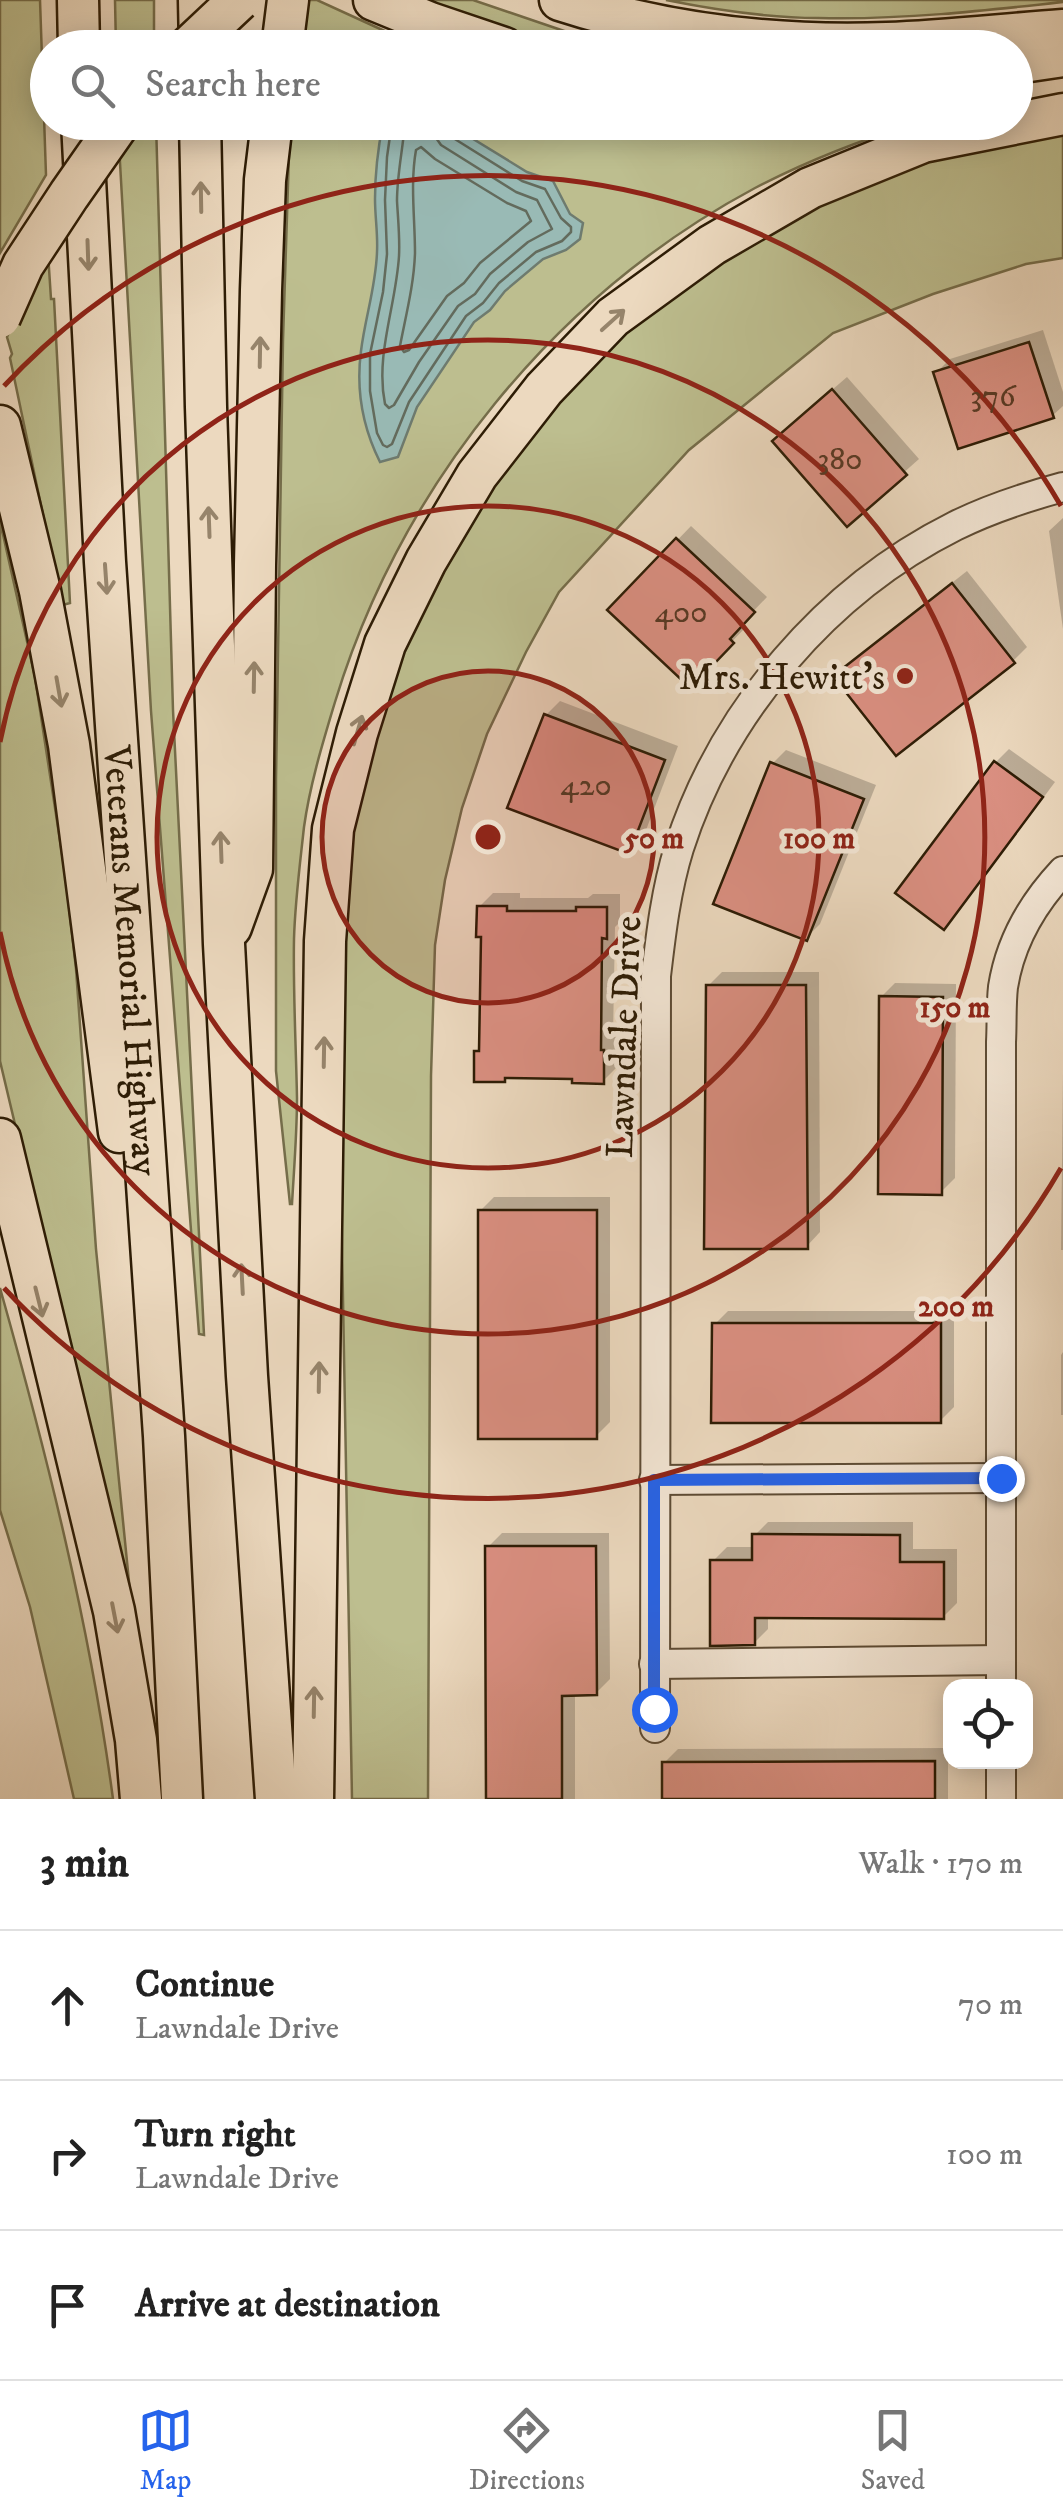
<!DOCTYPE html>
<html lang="en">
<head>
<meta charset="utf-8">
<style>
	:root { --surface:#fff; --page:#f2f2f2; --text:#222; --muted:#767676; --line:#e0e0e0; --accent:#2563eb }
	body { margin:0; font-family:"IM FELL DW Pica",serif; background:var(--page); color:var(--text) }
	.controls { position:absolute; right:30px; bottom:30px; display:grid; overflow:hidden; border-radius:20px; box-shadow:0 5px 25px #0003 }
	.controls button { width:90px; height:90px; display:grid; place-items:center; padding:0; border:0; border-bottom:2px solid var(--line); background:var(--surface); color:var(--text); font:50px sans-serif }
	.stop { position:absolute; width:30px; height:30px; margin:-22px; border:8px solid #2563eb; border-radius:50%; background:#fff }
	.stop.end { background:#2563eb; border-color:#fff; box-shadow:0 2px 10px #0008 }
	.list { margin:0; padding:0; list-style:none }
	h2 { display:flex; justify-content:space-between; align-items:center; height:130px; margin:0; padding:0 40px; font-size:42px }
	h2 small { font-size:32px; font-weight:400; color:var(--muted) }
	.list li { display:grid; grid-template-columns:65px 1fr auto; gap:30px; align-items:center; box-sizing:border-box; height:150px; padding:0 40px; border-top:2px solid var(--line) }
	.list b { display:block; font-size:38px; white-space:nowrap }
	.list p { margin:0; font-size:32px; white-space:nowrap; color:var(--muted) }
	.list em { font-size:32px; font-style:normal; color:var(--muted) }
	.icon { flex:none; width:55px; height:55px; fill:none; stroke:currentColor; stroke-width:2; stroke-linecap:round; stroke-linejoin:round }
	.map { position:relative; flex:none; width:1063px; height:1799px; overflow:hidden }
	.search { position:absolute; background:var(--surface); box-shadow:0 5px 25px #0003; left:30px; right:30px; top:30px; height:110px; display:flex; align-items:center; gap:25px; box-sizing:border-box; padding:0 35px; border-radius:55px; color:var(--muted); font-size:38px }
	.sheet { height:580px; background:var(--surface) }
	nav { display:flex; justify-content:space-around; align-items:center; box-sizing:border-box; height:140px; border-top:2px solid var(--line); background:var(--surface); font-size:28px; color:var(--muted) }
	nav a { display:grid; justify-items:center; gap:5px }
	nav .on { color:var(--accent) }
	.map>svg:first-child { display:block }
	.green { fill:#bdbe8f; stroke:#756d4a; stroke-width:2.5 }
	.water { fill:#99bab5; stroke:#6e7b6f; stroke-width:2.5 }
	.shadow { fill:#0003 }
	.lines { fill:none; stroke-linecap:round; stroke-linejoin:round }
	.shore { stroke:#636b5d; stroke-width:2.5 }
	.building { fill:#da8f81; stroke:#2d1c05; stroke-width:2.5 }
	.minor-casing { stroke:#5d4b34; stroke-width:32 }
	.highway-casing { stroke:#2d1c05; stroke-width:45 }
	.minor { stroke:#f3e6d5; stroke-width:28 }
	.highway { stroke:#ecd9bf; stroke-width:40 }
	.highway-bridge-casing { stroke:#2d1c05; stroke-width:45; stroke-linecap:butt }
	.highway-bridge { stroke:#ecd9bf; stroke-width:40 }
	.oneway { stroke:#96846b }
	.route { stroke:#2563eb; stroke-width:12 }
	.ring { fill:none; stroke:#8f2418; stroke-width:5 }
	.poi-dot { fill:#8f2418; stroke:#f3e6d5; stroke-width:4 }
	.labels { text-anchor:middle; stroke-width:10; stroke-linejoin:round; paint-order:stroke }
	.number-label { font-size:32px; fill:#583924 }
	.poi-label { font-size:38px; fill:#2d1c05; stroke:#f3e6d5; text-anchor:end }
	.street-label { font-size:38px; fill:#2d1c05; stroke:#f3e6d5 }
	.centre { fill:#8f2418; stroke:#f3e6d5; stroke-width:5 }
	.ring-label { font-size:30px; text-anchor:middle; font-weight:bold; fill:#8f2418; stroke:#f3e6d5; stroke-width:10; stroke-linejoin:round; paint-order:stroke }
</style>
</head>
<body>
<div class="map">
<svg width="1063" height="1799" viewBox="0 0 1063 1799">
	<rect width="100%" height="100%" fill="#ecd9bf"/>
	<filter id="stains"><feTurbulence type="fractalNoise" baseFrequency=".002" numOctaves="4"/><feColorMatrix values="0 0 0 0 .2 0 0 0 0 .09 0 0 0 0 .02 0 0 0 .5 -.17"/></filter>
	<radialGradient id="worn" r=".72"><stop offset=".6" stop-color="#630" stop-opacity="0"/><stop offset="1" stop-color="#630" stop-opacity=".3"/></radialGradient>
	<g class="green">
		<polygon points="0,0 40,0 46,175 0,253"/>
		<polygon points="115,0 154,0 154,38 146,47 116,47"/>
		<polygon points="298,0 317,0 389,33 427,47 295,48"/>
		<polygon points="411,0 473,0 570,33 624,47 572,47 515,35"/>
		<path d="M666,0h397v2c-81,9 -163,18 -245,16 -50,0 -102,-8 -152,-18z"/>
		<polygon points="137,123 156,123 173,710 204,1335 199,1334 151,711 119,145"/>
		<path d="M290,123h626c-55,17 -109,38 -161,65 -200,107 -354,297 -420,514 -12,40 -25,82 -31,125 -4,37 -9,75 -10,112 -1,53 2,106 3,159 0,35 -3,71 -5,106h-2l-14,-133v-291l7,-440z"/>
		<polygon points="1063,133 1063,258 1026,264 933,294 833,333 689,450 559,592 526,652 487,734 462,808 445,880 435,945 431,1076 428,1799 352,1799 337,967 343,864 393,658 515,446 634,322 696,275 795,216 892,173 943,158"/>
		<polygon points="48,253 51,299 54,299 70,603 59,606 47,534 10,358 12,354 7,337 32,282"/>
		<polygon points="0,521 35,677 66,880 76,969 96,1249 133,1622 0,1061"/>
		<path d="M0,1288c47,167 90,338 113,511h-39l-44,-192 -30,-97z"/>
	</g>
	<path class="water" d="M383,123h64l80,49 26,9 17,33 13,9 -3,16 -14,11 -23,9 -38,32 -15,19 -16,12 -57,85 -19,50 -18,5c-17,-34 -24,-73 -19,-111 4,-33 15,-65 16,-99 1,-18 -2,-35 -2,-53 0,-26 3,-51 8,-76z"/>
	<g class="shadow">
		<polygon points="1043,330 1063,392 1063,406 1052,416 936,373 950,359"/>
		<polygon points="847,377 919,459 847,523 789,427"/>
		<polygon points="1063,518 1063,629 1049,531"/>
		<polygon points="691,526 767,597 742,623 746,627 713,661 611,609"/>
		<polygon points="967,571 1027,647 1013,661 836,676 850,663"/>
		<polygon points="560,701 678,746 643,838 629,851 546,715"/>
		<polygon points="1009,749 1055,782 957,913 944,926 996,762"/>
		<polygon points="786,750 876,785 820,924 806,938 772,764"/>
		<polygon points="493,893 520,893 520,898 588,898 593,894 620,894 620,922 615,927 613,1037 617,1037 617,1067 603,1081 575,1077 508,1076 504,1080 477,1052 482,1047 483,935 479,907"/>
		<polygon points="722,972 819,972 820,1232 807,1246 708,986"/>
		<polygon points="895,983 956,984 955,1178 941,1192 881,997"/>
		<polygon points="1063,1072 1063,1250 1061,1250"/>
		<polygon points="494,1197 610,1197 610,1422 596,1436 480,1211"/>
		<polygon points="728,1311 954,1311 954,1407 940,1421 714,1325"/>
		<polygon points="1063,1352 1063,1415 1061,1415 1061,1355"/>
		<polygon points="768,1522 913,1522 913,1549 957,1549 957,1603 943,1617 768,1616 768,1629 754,1643 713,1561 727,1547 754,1547 754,1536"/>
		<polygon points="502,1533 609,1533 610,1679 596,1693 575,1693 575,1799 489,1799 488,1547"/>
		<polygon points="948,1748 948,1799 664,1799 664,1763 678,1749"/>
	</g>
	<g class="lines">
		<g class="shore">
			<polyline points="392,122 387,157 385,200 387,254 383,292 370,354 370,391 377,433 383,445 387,447 392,444 409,402 466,316 483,303 499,283 536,252 562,241 571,232 571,227 561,218 545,189 522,181 450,136 445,130 444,122"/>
			<path d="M405,122c-2,27 -8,52 -8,79 1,18 3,37 2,55 -3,50 -24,99 -14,148l4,4 5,-3 25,-43 39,-56 17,-12 15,-20 38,-32 24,-13 -15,-29 -21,-8 -75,-47 -7,-10 -2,-13"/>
			<path d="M421,147l14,12 72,44 19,8 5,10 -51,42 -16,20 -17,13 -38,54 -5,2 -4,-6c6,-31 14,-62 15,-93 0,-35 -5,-69 1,-103z"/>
		</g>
	</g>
	<g class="building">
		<polygon points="1029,342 1054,418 958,449 933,372"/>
		<polygon points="832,389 907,475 847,527 772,441"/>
		<polygon points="676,538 755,612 730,639 734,643 713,665 709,661 687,685 607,610"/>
		<polygon points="952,583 1015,663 896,756 833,676"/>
		<polygon points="544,714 665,760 629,854 507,808"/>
		<polygon points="994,761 1043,797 944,930 895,893"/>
		<polygon points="770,762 864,799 807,941 713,904"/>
		<polygon points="477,906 507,906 507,911 576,911 576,907 607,907 607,939 602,938 601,1050 604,1050 604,1084 572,1083 572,1079 505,1078 505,1082 474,1082 474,1051 479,1051 481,937 476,937"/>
		<polygon points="706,985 806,985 808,1249 704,1249"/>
		<polygon points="879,996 943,997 942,1195 878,1194"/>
		<rect x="478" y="1210" width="119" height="229"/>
		<polygon points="712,1323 941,1323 941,1423 711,1423"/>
		<polygon points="752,1534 900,1535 900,1562 944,1562 944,1619 755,1618 755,1645 710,1646 710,1560 752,1560"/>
		<polygon points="485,1546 596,1546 597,1695 562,1696 562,1799 486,1799"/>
		<polygon points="935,1761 935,1799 662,1799 662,1762"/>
	</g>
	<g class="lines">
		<g class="minor-casing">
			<g id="minor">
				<polyline points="654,1480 1001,1478"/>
				<polyline points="654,1664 1001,1660"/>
				<path d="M1001,1686v-644c1,-18 0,-37 2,-55 7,-44 30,-84 60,-116"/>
				<path d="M655,1728l1,-752c5,-43 10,-86 23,-128 44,-137 148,-258 276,-322 34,-17 71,-29 108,-39"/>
				<polyline points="1001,1762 1001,1799"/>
			</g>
		</g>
		<g class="highway-casing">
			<g id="highway">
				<polyline points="78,0 79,48"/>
				<polyline points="199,0 200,48"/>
				<polyline points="374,0 430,23 504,48"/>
				<path d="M560,0c105,34 218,47 327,43 59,-2 117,-9 176,-13"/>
				<polyline points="282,48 288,0"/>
				<polyline points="1016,63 1063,56"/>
				<path id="s1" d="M82,122l23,440 59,874 18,363"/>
				<polyline points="200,122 206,407 224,944 247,1376 276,1799"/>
				<polyline points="0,426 40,591 69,745 119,1132"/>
				<polyline points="231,927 252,869 255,565 261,290 265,180 272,122"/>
				<polyline points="0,1139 114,1611 136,1740 141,1799"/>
				<polyline points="313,1799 325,941 333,829 357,733 385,644 426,561 477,475 544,389 613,317 712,245 810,188 923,142 1063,114"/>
			</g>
		</g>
		<use href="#minor" class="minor"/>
		<use href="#highway" class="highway"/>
		<g class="highway-bridge-casing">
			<g id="highway-bridge">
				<polyline points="188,48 239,0"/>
				<polyline points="0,317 23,265 69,195 120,122"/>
			</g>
		</g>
		<use href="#highway-bridge" class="highway-bridge"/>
	</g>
	<defs><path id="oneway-shaft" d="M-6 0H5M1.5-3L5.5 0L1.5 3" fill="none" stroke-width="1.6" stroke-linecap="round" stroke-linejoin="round" transform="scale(2.5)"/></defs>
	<g class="oneway">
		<use href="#oneway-shaft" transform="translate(201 197) rotate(-91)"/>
		<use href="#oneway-shaft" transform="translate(88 255) rotate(88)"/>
		<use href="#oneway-shaft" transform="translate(613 320) rotate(-42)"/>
		<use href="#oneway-shaft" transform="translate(260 352) rotate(-89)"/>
		<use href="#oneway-shaft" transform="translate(209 522) rotate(-92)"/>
		<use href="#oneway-shaft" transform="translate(106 579) rotate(86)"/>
		<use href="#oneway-shaft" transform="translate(254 677) rotate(-89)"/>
		<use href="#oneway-shaft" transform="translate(59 692) rotate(80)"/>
		<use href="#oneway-shaft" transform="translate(358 730) rotate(-74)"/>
		<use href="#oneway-shaft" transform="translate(221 847) rotate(-92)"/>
		<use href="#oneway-shaft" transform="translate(324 1052) rotate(-89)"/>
		<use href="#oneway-shaft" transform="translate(242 1279) rotate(-93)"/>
		<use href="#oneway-shaft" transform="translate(39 1302) rotate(76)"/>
		<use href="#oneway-shaft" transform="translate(319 1377) rotate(-89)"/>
		<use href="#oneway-shaft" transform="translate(115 1618) rotate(79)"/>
		<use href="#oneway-shaft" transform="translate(314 1702) rotate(-89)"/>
	</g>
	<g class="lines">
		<polyline class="route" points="654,1709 654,1480 1001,1478"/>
	</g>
	<circle cx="488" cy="837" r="166" fill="#8f2418" fill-opacity=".12"/>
	<g class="ring">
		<circle cx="488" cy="837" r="166"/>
		<circle cx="488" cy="837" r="331"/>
		<path d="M0 742A497 497 0 1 1 0 932"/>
		<path d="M1061 1168A662 662 0 0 1 4 1288M4 386A662 662 0 0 1 1061 506"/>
	</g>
	<circle class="poi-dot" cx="905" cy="676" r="10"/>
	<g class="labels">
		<g class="number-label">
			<text x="993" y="406">376</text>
			<text x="840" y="469">380</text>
			<text x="681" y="622">400</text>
			<text x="586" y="795">420</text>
		</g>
		<g class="poi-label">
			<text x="885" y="689">Mrs. Hewitt's</text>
		</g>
		<g class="street-label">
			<text dy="13" stroke="none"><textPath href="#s1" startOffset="840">Veterans Memorial Highway</textPath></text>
			<text transform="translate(623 1037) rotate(-88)" y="13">Lawndale Drive</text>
		</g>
	</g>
	<circle cx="488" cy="837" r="15" class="centre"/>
	<g class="ring-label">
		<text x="654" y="848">50 m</text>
		<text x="819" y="848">100 m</text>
		<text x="955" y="1017">150 m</text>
		<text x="956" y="1316">200 m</text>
	</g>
	<rect width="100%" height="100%" filter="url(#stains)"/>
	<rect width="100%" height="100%" fill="url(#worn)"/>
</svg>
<div class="controls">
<button><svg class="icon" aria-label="locate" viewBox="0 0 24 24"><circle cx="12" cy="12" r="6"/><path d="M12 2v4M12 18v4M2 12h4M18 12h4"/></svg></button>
</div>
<div class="stop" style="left:654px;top:1709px"></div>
<div class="stop end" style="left:1001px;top:1478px"></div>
<div class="search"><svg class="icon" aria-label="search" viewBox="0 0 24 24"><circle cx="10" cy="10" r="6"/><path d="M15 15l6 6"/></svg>Search here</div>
</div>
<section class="sheet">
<h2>3 min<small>Walk · 170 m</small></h2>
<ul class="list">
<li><svg class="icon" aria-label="ahead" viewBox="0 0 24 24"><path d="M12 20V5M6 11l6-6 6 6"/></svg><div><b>Continue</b><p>Lawndale Drive</p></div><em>70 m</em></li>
<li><svg class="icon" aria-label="right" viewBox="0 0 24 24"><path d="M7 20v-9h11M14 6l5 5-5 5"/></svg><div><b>Turn right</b><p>Lawndale Drive</p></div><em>100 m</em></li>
<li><svg class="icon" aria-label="arrive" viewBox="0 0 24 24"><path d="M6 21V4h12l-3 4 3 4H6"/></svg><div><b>Arrive at destination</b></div></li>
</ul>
</section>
<nav>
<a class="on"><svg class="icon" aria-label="map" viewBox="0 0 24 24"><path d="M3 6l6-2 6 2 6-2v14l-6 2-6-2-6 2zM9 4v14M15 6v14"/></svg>Map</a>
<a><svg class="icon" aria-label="directions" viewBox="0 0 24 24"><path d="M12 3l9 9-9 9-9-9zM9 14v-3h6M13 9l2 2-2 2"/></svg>Directions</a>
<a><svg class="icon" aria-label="saved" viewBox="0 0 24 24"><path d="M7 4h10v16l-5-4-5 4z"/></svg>Saved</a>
</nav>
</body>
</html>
